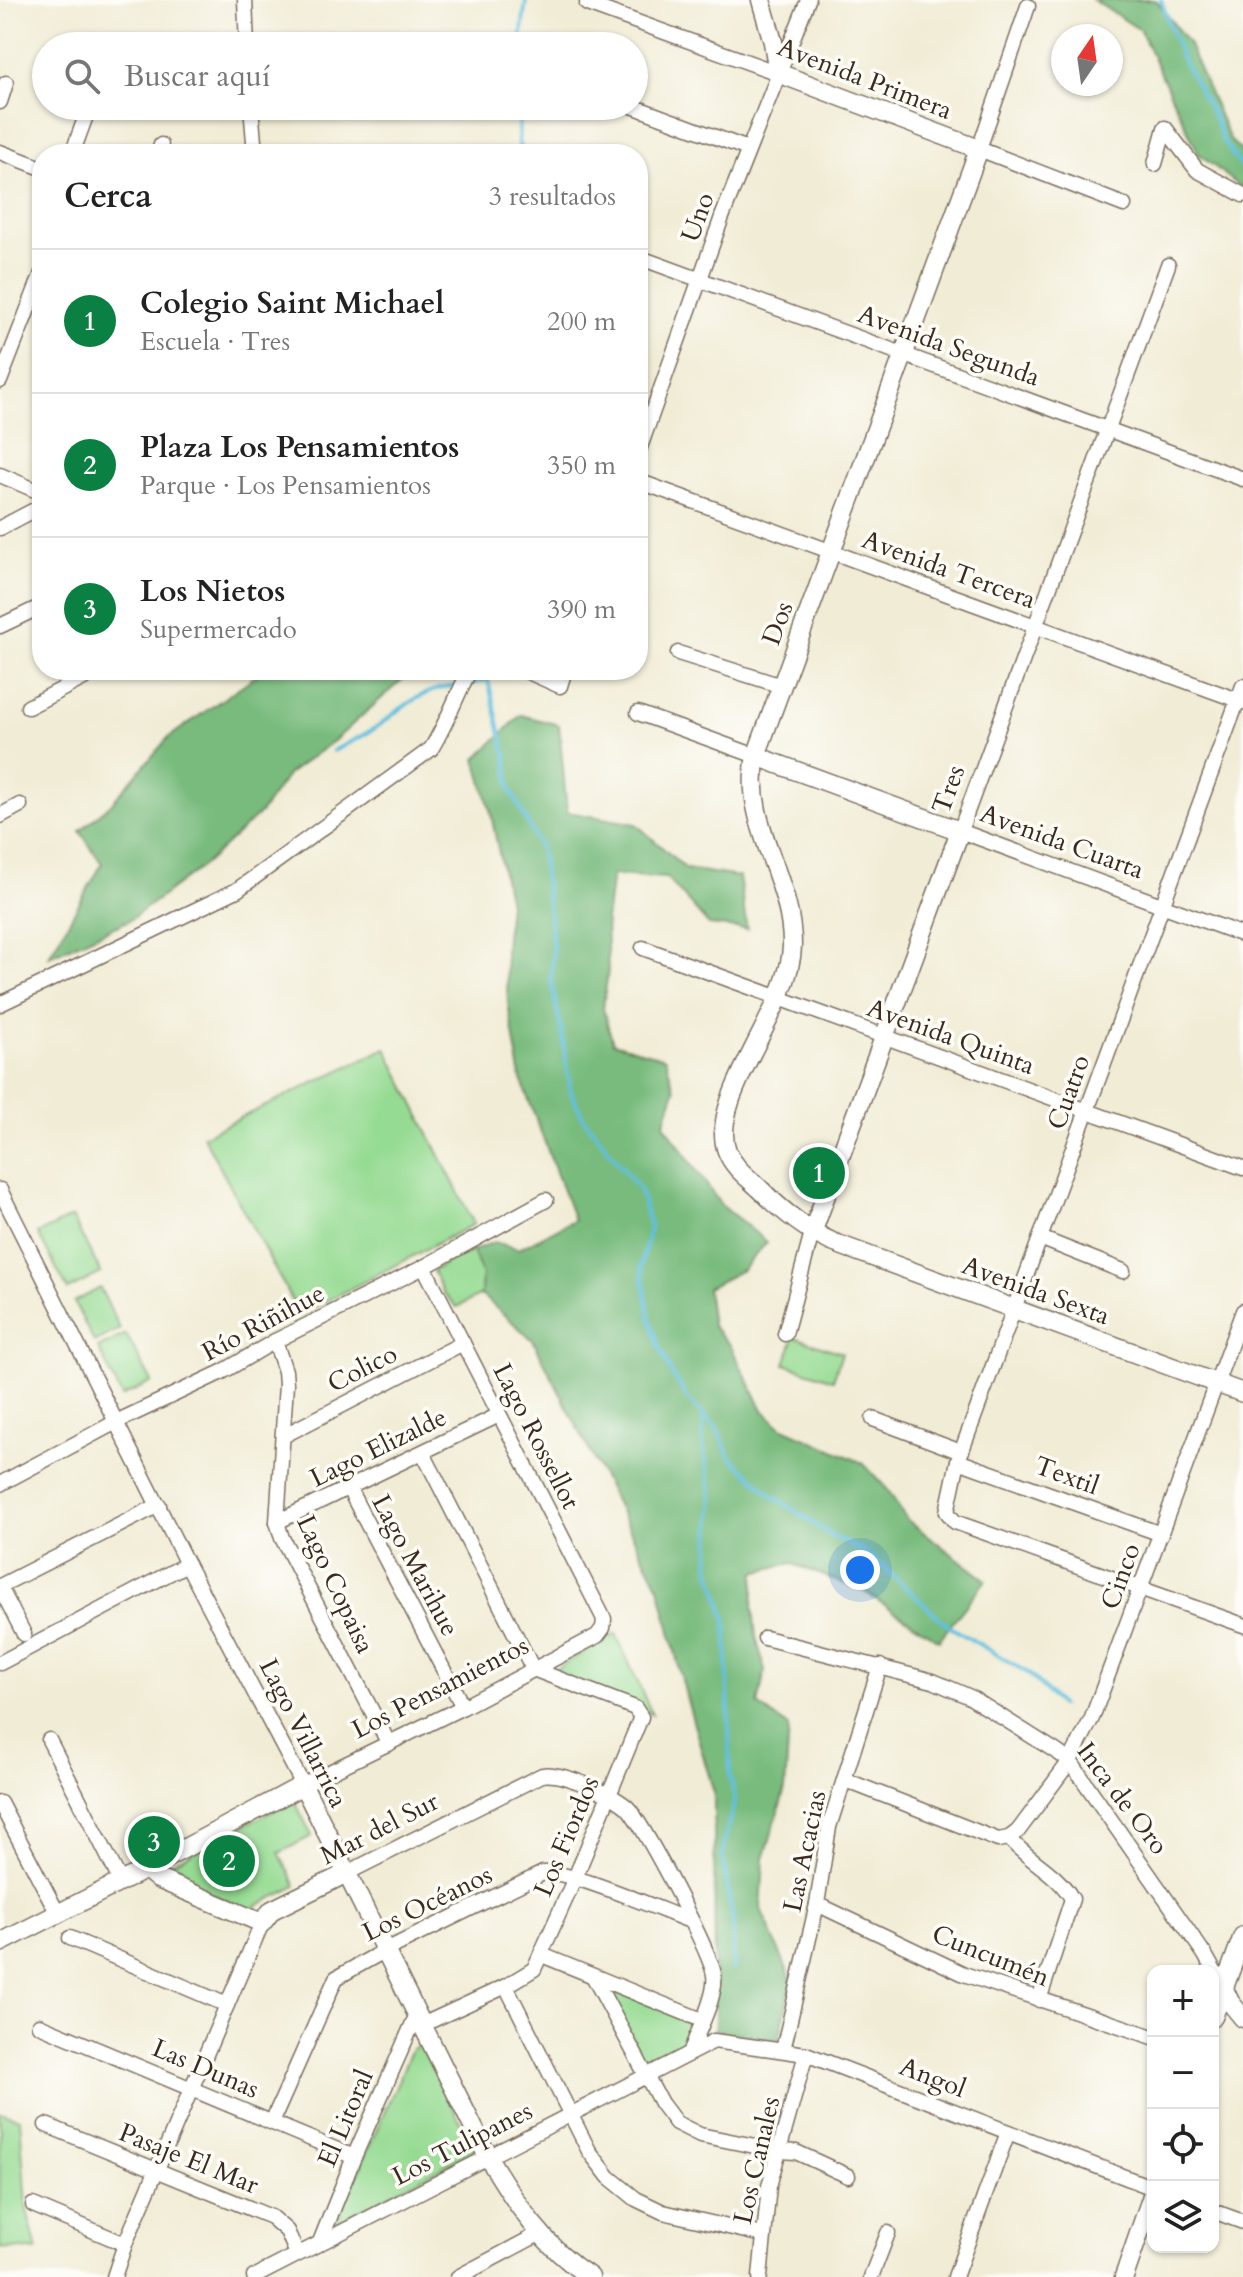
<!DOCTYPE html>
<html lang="es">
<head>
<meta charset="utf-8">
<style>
	:root { --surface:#fff; --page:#f2f2f2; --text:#222; --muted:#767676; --line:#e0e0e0; --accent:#0b8043 }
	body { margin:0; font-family:Cardo,serif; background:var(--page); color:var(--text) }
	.controls { position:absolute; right:24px; bottom:24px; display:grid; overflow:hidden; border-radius:16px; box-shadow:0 2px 6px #0004 }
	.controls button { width:72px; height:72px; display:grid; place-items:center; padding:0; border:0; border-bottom:2px solid var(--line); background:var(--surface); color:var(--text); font:40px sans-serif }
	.compass { position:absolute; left:1051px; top:24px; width:72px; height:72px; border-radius:50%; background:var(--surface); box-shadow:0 2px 6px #0004; rotate:13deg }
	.you { position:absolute; left:860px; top:1570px; width:28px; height:28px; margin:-20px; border:6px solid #fff; border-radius:50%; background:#1a73e8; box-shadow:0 0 0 12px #1a73e833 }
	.badge { display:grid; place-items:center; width:52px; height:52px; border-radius:50%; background:var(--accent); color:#fff; font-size:26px; font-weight:700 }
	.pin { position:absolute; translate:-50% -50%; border:4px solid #fff; box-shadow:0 2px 8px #0006 }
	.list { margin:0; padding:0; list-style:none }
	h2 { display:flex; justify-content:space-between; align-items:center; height:104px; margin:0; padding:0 32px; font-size:34px }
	h2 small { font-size:26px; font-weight:400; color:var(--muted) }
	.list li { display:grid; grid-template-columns:52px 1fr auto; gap:24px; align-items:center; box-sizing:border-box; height:144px; padding:0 32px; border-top:2px solid var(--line) }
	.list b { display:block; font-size:30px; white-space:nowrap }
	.list p { margin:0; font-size:26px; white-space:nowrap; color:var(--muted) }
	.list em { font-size:26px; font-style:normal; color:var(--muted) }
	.icon { flex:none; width:44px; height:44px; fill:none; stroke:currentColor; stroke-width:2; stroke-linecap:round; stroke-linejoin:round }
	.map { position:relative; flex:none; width:1243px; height:2277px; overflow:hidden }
	.search { position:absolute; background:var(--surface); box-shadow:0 2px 6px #0004; left:32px; top:32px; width:616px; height:88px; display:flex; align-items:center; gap:20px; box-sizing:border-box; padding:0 28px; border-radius:44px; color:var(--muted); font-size:30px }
	.panel { position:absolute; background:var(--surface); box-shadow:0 2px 6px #0004; left:32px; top:144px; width:616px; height:536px; border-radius:32px }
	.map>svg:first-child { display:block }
	.green { fill:#96db93; stroke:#688258; stroke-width:2 }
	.forest { fill:#78bb7d; stroke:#5a724e; stroke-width:2 }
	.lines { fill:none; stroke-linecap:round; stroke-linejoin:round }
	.stream { stroke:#61c0df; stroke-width:4 }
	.minor-casing { stroke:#7b6e5e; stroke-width:17 }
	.tertiary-casing { stroke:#7b6e5e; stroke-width:21 }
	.minor { stroke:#fff; stroke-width:14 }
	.tertiary { stroke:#fff; stroke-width:18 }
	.labels { text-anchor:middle; stroke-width:7; stroke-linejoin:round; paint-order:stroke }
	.street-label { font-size:26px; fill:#3b2a1e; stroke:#fdfcf7 }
</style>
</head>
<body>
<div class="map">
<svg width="1243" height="2277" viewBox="0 0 1243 2277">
	<rect width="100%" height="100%" fill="#fdfcf7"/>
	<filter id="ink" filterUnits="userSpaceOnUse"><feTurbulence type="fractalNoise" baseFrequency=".0125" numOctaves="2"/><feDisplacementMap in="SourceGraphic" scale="16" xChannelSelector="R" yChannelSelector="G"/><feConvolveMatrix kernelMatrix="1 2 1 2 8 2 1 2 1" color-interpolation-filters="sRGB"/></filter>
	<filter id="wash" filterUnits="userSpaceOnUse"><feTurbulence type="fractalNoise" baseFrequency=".006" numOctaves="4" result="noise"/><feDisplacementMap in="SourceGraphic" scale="32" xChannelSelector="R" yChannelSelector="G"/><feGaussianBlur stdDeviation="1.8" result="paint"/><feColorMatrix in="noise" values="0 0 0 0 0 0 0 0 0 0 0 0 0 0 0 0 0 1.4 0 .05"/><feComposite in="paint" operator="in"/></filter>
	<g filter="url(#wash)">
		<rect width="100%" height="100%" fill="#f1ecd5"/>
		<g class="green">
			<polygon points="386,1048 474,1224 300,1315 203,1136"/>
			<polygon points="72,1217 101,1273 68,1290 38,1234"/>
			<polygon points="473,1251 482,1274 481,1295 457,1307 443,1293 433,1271 455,1258"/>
			<polygon points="100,1288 120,1329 94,1342 74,1302"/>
			<polygon points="126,1334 152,1382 122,1397 98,1348"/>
			<polygon points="794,1337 842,1353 833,1380 785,1364"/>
			<polygon points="616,1634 652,1714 549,1673"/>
			<polygon points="294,1800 312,1836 279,1853 296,1886 249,1910 158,1870"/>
			<polygon points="605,1986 691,2019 682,2044 645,2064"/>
			<polygon points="420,2045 475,2150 336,2223 412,2049"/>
			<polygon points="0,2113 20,2118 26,2206 37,2250 0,2248"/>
		</g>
		<g class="forest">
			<polygon points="1093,0 1156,0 1188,43 1230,140 1243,153 1243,189 1199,154 1140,30"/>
			<polygon points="264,670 413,670 335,740 288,774 261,812 205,864 130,920 49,956 102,864 80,831 111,804 168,738"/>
			<polygon points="521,715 559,725 567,812 636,824 686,869 739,877 747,929 709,925 667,878 612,875 606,920 608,970 603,1009 613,1043 665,1058 675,1090 664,1124 721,1205 767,1242 742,1270 707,1288 712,1326 730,1345 763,1410 781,1427 863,1463 888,1490 906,1519 986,1580 939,1640 863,1591 791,1563 755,1572 753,1607 756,1636 765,1670 758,1705 789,1727 785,1789 764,1859 761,1909 792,1981 779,2040 715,2030 714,1793 687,1700 659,1587 533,1340 481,1295 482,1274 473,1251 494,1242 519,1249 574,1220 521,1079 508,1004 505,949 509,903 490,809 476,759"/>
		</g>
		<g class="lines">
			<g class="stream">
				<polyline points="1161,0 1181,57 1214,116 1222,139 1243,169"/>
				<polyline points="520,46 526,0"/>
				<polyline points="520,106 518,143 524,154"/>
				<polyline points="490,670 488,680 506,755 510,788 541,850 553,946 551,980 563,1039 571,1093 584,1119 640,1190 650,1227 641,1266 650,1318 658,1344 671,1372 688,1399 717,1429 731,1458 772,1495 832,1536 868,1553 947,1625 1028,1673 1061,1706"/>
				<polyline points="465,685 487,680"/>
				<path d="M333,751c15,-8 31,-15 45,-25 24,-18 47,-39 78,-40"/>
				<polyline points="704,1418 702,1439 712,1497 709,1565 726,1620 727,1644 730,1776 735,1800 724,1843 723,1860 733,1920 733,1969"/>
			</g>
		</g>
	</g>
	<g filter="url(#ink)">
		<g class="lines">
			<g class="minor-casing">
				<g id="minor">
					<polyline points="245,0 247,46"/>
					<polyline points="587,4 778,73"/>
					<polyline points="1028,6 979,149 1124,205"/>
					<polyline points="0,102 6,83"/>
					<polyline points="251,106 255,154"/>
					<polyline points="632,106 748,149"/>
					<polyline points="573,109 574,106"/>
					<polyline points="0,152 42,168"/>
					<polyline points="72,154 87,113"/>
					<polyline points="158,154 161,145"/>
					<polyline points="1155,164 1165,128 1197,170 1243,195"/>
					<polyline points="638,257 1243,479"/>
					<polyline points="1168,265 960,831 1243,935"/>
					<polyline points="0,381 42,273"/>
					<polyline points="638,453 722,217 808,0"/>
					<polyline points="0,475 42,493"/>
					<polyline points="638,481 1243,702"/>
					<polyline points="0,528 42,506"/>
					<polyline points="0,626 42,606"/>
					<polyline points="678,653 782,686"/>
					<polyline points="524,670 560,686 565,670"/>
					<polyline points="1243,686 958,1461 947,1512 955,1522 1243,1625"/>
					<polyline points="28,707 99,670"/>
					<polyline points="638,713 756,756"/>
					<polyline points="0,816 20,805"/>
					<polyline points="643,948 1243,1168"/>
					<path d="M0,1004l237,-114 194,-141c16,-26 25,-53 39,-79"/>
					<polyline points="0,1190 187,1564 303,1785 463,1707 597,1636 603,1628 604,1619 424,1267"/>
					<polyline points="1040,1238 1123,1271"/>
					<polyline points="785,1334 812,1233"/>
					<polyline points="275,1341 285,1371 286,1384 277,1522 282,1538 389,1744"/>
					<polyline points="873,1419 961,1452"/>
					<polyline points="283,1436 463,1343"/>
					<polyline points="958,1461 1161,1534"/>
					<polyline points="0,1484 116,1422 224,1371 275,1341 424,1267 546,1200"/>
					<polyline points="349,1489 463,1707"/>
					<polyline points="277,1522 499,1415"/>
					<polyline points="0,1586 159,1505"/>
					<polyline points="0,1587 24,1634"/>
					<polyline points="765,1638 933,1681 970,1697 1057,1752 1070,1761 1205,1955 1223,1987"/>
					<polyline points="0,1663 187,1564"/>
					<polyline points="49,1740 121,1882"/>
					<polyline points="845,1780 998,1840 1009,1838"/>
					<polyline points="0,1803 58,1914"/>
					<polyline points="1009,1838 1018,1831 1070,1761 1092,1718 1243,1311"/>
					<path d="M1009,1838c19,23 49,35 63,61l-33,101"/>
					<path d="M345,1874l197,-99c19,-4 70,19 85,32 15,14 85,148 87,168 3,21 -16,55 -23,76"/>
					<polyline points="817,1904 964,1974 1153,2037"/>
					<polyline points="70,1938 227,2005"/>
					<polyline points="542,1955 702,2020"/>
					<polyline points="593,1976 661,2103 676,2123 700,2135 780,2151 796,2152 848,2176"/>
					<polyline points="506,1986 589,2151 609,2177 636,2199 663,2212 763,2235"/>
					<polyline points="39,2025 354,2157"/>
					<polyline points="422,2025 506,1986 534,1969 575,1878 641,1717 635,1708 533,1669 423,1453"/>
					<polyline points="783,2050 817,1904 829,1827 880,1666"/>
					<path d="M272,2122l64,-144 48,-27 159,-78c22,-5 120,38 147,48"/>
					<polyline points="46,2125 271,2217 287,2231 297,2254"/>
					<polyline points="33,2205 125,2244"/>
					<polyline points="1213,2211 1243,2222"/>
					<polyline points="320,2242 354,2157 417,2014"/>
					<polyline points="114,2277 125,2244 262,1923"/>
					<polyline points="254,2277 714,2041 806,2054 1153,2188"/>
					<polyline points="458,2277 539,2234"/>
					<polyline points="760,2277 769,2186 806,2054"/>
					<polyline points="871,2277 888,2233"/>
					<polyline points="955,2277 1008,2132"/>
				</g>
			</g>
			<g class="tertiary-casing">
				<g id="tertiary">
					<path d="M761,0l12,42 5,31 201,76 -223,607c-14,68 37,123 36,190 -1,63 -85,153 -65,205 6,16 20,26 32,37 21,21 47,42 73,54l411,151"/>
					<polyline points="756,756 960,831 812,1233"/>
					<polyline points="146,1869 158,1879 262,1923 272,1910 345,1874"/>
					<path d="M0,1943l146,-74 157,-84 185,372c28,47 55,89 102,120"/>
					<polyline points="1223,1987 1230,2002 1243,2018"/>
					<polyline points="1213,2017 1243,1936"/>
					<polyline points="1124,2277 1153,2193"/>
				</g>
			</g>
			<use href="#minor" class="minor"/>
			<use href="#tertiary" class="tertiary"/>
		</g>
	</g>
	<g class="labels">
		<g class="street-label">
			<text transform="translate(865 78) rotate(21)" y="9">Avenida Primera</text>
			<text transform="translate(697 217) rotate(-70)" y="9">Uno</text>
			<text transform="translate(949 345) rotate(20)" y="9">Avenida Segunda</text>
			<text transform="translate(949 569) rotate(20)" y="9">Avenida Tercera</text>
			<text transform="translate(777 623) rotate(-70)" y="9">Dos</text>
			<text transform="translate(948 789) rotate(-70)" y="9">Tres</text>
			<text transform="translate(1062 841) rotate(20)" y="9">Avenida Cuarta</text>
			<text transform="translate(951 1036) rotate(20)" y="9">Avenida Quinta</text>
			<text transform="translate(1068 1092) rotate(-70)" y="9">Cuatro</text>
			<text transform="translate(1036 1290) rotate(20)" y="9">Avenida Sexta</text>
			<text transform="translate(263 1322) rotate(-28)" y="9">Río Riñihue</text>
			<text transform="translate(362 1368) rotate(-27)" y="9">Colico</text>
			<text transform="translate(537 1436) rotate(63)" y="9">Lago Rossellot</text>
			<text transform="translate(378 1447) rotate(-26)" y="9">Lago Elizalde</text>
			<text transform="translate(1067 1475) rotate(20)" y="9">Textil</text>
			<text transform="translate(416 1565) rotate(62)" y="9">Lago Marihue</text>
			<text transform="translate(1120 1576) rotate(-70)" y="9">Cinco</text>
			<text transform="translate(336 1584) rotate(65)" y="9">Lago Copaisa</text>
			<text transform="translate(440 1687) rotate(-27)" y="9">Los Pensamientos</text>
			<text transform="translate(304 1733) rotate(63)" y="9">Lago Villarrica</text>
			<text transform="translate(1123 1798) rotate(53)" y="9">Inca de Oro</text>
			<text transform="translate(379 1828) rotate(-27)" y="9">Mar del Sur</text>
			<text transform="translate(566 1836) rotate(-67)" y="9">Los Fiordos</text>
			<text transform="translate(804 1851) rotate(-78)" y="9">Las Acacias</text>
			<text transform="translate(427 1903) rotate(-26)" y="9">Los Océanos</text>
			<text transform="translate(991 1955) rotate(22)" y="9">Cuncumén</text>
			<text transform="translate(206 2068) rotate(23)" y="9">Las Dunas</text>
			<text transform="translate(933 2077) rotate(21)" y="9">Angol</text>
			<text transform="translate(345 2118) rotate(-67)" y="9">El Litoral</text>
			<text transform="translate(462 2143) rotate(-27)" y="9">Los Tulipanes</text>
			<text transform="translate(189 2158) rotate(22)" y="9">Pasaje El Mar</text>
			<text transform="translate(756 2160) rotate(-77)" y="9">Los Canales</text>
		</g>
	</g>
</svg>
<div class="controls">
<button>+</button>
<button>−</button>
<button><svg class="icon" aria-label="locate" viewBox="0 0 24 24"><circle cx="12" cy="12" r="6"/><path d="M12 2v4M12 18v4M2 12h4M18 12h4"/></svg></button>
<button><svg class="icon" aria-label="layers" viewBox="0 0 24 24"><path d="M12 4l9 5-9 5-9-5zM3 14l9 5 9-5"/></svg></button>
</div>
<svg class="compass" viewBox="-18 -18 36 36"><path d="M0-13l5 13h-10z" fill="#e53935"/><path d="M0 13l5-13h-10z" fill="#767676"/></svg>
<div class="you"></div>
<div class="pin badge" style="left:819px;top:1173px">1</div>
<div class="pin badge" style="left:229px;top:1861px">2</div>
<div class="pin badge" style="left:154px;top:1842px">3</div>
<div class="search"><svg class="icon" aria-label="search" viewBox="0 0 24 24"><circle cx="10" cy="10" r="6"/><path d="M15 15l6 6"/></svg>Buscar aquí</div>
<section class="panel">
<h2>Cerca<small>3 resultados</small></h2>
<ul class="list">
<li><span class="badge">1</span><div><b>Colegio Saint Michael</b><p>Escuela · Tres</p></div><em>200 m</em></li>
<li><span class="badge">2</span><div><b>Plaza Los Pensamientos</b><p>Parque · Los Pensamientos</p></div><em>350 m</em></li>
<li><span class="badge">3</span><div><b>Los Nietos</b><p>Supermercado</p></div><em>390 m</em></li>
</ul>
</section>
</div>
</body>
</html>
